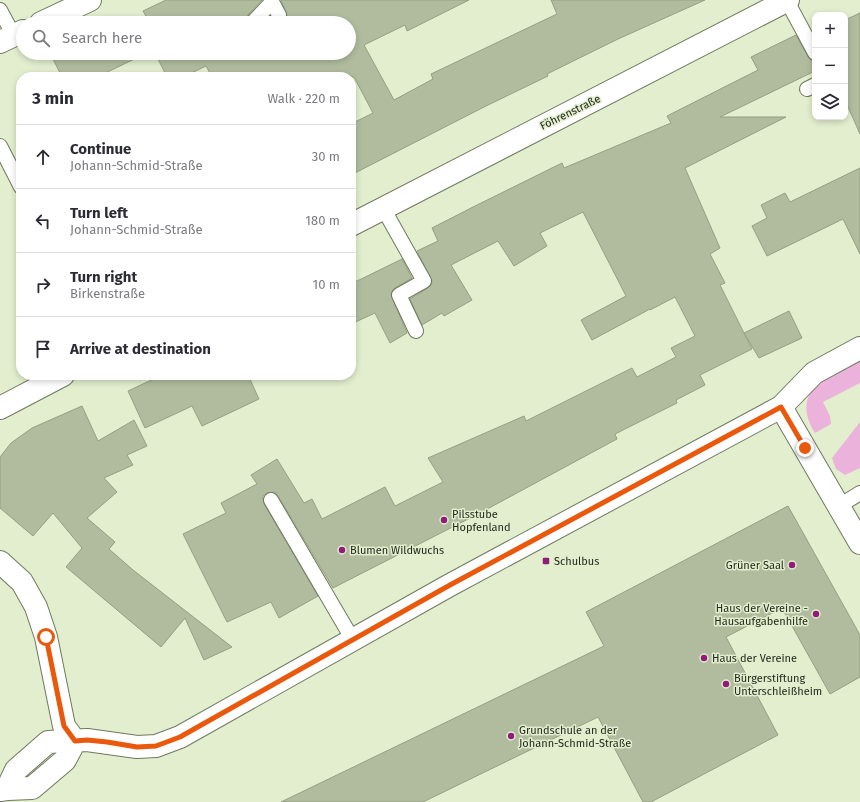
<!DOCTYPE html>
<html lang="en">
<head>
<meta charset="utf-8">
<style>
	:root { --surface:#fff; --page:#f7f7f7; --text:#2b2b33; --muted:#7c7c81; --line:#e1e1e2 }
	body { margin:0; font-family:"Fira Sans",sans-serif; background:var(--page); color:var(--text) }
	.controls { position:absolute; right:12px; top:12px; display:grid; overflow:hidden; border-radius:8px; box-shadow:0 2px 6px #0003 }
	.controls button { width:36px; height:36px; display:grid; place-items:center; padding:0; border:0; border-bottom:1px solid var(--line); background:var(--surface); color:var(--text); font:20px sans-serif }
	.stop { position:absolute; width:12px; height:12px; margin:-9px; border:3px solid #ea580c; border-radius:50%; background:#fff }
	.stop.end { background:#ea580c; border-color:#fff; box-shadow:0 1px 4px #0008 }
	.list { margin:0; padding:0; list-style:none }
	h2 { display:flex; justify-content:space-between; align-items:center; height:52px; margin:0; padding:0 16px; font-size:17px }
	h2 small { font-size:13px; font-weight:400; color:var(--muted) }
	.list li { display:grid; grid-template-columns:26px 1fr auto; gap:12px; align-items:center; box-sizing:border-box; height:64px; padding:0 16px; border-top:1px solid var(--line) }
	.list b { display:block; font-size:15px; white-space:nowrap }
	.list p { margin:0; font-size:13px; white-space:nowrap; color:var(--muted) }
	.list em { font-size:13px; font-style:normal; color:var(--muted) }
	.icon { flex:none; width:22px; height:22px; fill:none; stroke:currentColor; stroke-width:2; stroke-linecap:round; stroke-linejoin:round }
	.map { position:relative; flex:none; width:860px; height:802px; overflow:hidden }
	.search { position:absolute; background:var(--surface); box-shadow:0 2px 6px #0003; left:16px; top:16px; width:340px; height:44px; display:flex; align-items:center; gap:10px; box-sizing:border-box; padding:0 14px; border-radius:22px; color:var(--muted); font-size:15px }
	.panel { position:absolute; background:var(--surface); box-shadow:0 2px 6px #0003; left:16px; top:72px; width:340px; height:308px; border-radius:16px }
	.map>svg:first-child { display:block }
	.green { fill:#ebb3db }
	.building { fill:#b1bc9e; stroke:#959f82 }
	.lines { fill:none; stroke-linecap:round; stroke-linejoin:round }
	.lane-casing { stroke:#70795d; stroke-width:16 }
	.street-casing { stroke:#70795d; stroke-width:24 }
	.lane { stroke:#fff; stroke-width:14 }
	.street { stroke:#fff; stroke-width:22 }
	.route { stroke:#ea580c; stroke-width:5 }
	.poi-dot { fill:#901b7a; stroke:#e2eece; stroke-width:1.5 }
	.labels { text-anchor:middle; stroke-width:3; stroke-linejoin:round; paint-order:stroke }
	.street-label { font-size:11px; fill:#24281d; stroke:#e2eece }
	.poi-label { font-size:11px; fill:#24281d; stroke:#e2eece; text-anchor:start }
</style>
</head>
<body>
<div class="map">
<svg width="860" height="802" viewBox="0 0 860 802">
	<rect width="100%" height="100%" fill="#e2eece"/>
	<g class="green">
		<path d="M860,360v23l-37,19 7,14 1,8 -16,9c-26,-43 13,-57 45,-73z"/>
		<polygon points="860,422 860,468 845,475 836,469 832,458"/>
	</g>
	<g class="building">
		<polygon points="166,0 262,0 246,17 244,23 150,23 143,11"/>
		<polygon points="281,0 469,0 407,31 405,25 364,45 394,100 433,79 431,74 557,14 551,0 705,0 618,39 547,74 548,76 486,106 351,175 351,124 373,113 354,77 212,77 206,66 183,77 167,77 155,53 349,53 349,23 281,23 286,20 287,15"/>
		<polygon points="860,13 860,134 845,100 845,20"/>
		<polygon points="796,35 808,57 811,60 815,61 815,71 720,117 786,117 685,168 720,248 710,254 725,283 720,285 752,349 700,375 705,385 676,400 677,403 615,434 617,439 478,514 333,588 278,496 275,492 267,493 263,496 263,500 264,504 318,596 279,618 271,602 227,622 183,534 226,513 221,503 257,484 251,475 277,459 304,503 312,499 322,519 385,487 395,506 443,482 428,458 524,416 526,421 632,368 637,377 676,357 671,348 695,336 675,297 650,310 650,309 592,340 581,320 626,296 583,212 540,233 547,246 514,266 498,241 451,265 472,300 444,316 442,313 422,325 410,299 428,288 431,285 432,281 417,251 438,241 432,228 473,207 562,163 564,168 671,123 667,116 758,70 751,57"/>
		<polygon points="50,53 147,53 97,77 62,77"/>
		<polygon points="860,168 860,254 843,219 767,256 752,226 767,218 761,205 785,193 790,202"/>
		<polygon points="402,259 412,278 395,288 392,291 391,295 407,333 390,343 375,313 351,324 351,284"/>
		<polygon points="789,311 802,338 759,358 744,333"/>
		<polygon points="162,375 248,375 259,399 202,426 192,406 145,428 128,391"/>
		<polygon points="82,406 98,441 134,420 147,446 127,455 133,465 104,478 117,492 87,518 115,542 109,549 133,570 232,647 204,660 185,618 161,647 66,567 82,548 53,513 33,536 0,508 0,457 11,443 32,428"/>
		<polygon points="788,506 860,635 860,677 830,694 782,608 726,637 778,735 651,802 643,802 598,717 423,802 281,802 604,646 586,612"/>
	</g>
	<g class="lines">
		<g class="lane-casing">
			<g id="lane">
				<polyline points="271,0 279,15"/>
				<polyline points="787,1 815,53"/>
				<polyline points="0,10 14,36"/>
				<polyline points="252,23 272,2"/>
				<polyline points="807,89 815,85"/>
				<polyline points="0,146 21,187"/>
				<polyline points="383,208 424,281 399,295 416,331"/>
				<polyline points="271,500 353,640"/>
				<polyline points="839,506 860,493"/>
			</g>
		</g>
		<g class="street-casing">
			<g id="street">
				<polyline points="41,23 90,0"/>
				<polyline points="0,42 23,31"/>
				<polyline points="351,225 788,0"/>
				<polyline points="781,407 860,543"/>
				<polyline points="0,408 63,375"/>
				<polyline points="0,562 22,582 36,607 46,637 64,726 75,741"/>
				<polyline points="7,789 16,770 48,742 87,740 137,747 156,746 180,737 450,585 781,407 814,373 860,348"/>
				<polyline points="0,790 7,789 32,788 65,760 75,741"/>
			</g>
		</g>
		<use href="#lane" class="lane"/>
		<use href="#street" class="street"/>
	</g>
	<g class="lines">
		<polyline class="route" points="46,637 64,726 75,741 87,740 107,742 137,747 156,746 180,737 450,585 781,407 805,448"/>
	</g>
	<g class="poi-dot">
		<circle cx="444" cy="520" r="4"/>
		<circle cx="342" cy="550" r="4"/>
		<rect x="542" y="557" width="8" height="8" rx="2"/>
		<circle cx="792" cy="565" r="4"/>
		<circle cx="816" cy="614" r="4"/>
		<circle cx="704" cy="658" r="4"/>
		<circle cx="726" cy="684" r="4"/>
		<circle cx="511" cy="736" r="4"/>
	</g>
	<g class="labels">
		<g class="street-label">
			<text transform="translate(570 112) rotate(-26)" y="4">Föhrenstraße</text>
		</g>
		<g class="poi-label">
			<text x="452" y="518">Pilsstube<tspan x="452" dy="13">Hopfenland</tspan></text>
			<text x="350" y="554">Blumen Wildwuchs</text>
			<text x="554" y="565">Schulbus</text>
			<text x="784" y="569" text-anchor="end">Grüner Saal</text>
			<text x="808" y="612" text-anchor="end">Haus der Vereine -<tspan x="808" dy="13">Hausaufgabenhilfe</tspan></text>
			<text x="712" y="662">Haus der Vereine</text>
			<text x="734" y="682">Bürgerstiftung<tspan x="734" dy="13">Unterschleißheim</tspan></text>
			<text x="519" y="734">Grundschule an der<tspan x="519" dy="13">Johann-Schmid-Straße</tspan></text>
		</g>
	</g>
</svg>
<div class="controls">
<button>+</button>
<button>−</button>
<button><svg class="icon" aria-label="layers" viewBox="0 0 24 24"><path d="M12 4l9 5-9 5-9-5zM3 14l9 5 9-5"/></svg></button>
</div>
<div class="stop" style="left:46px;top:637px"></div>
<div class="stop end" style="left:805px;top:448px"></div>
<div class="search"><svg class="icon" aria-label="search" viewBox="0 0 24 24"><circle cx="10" cy="10" r="6"/><path d="M15 15l6 6"/></svg>Search here</div>
<section class="panel">
<h2>3 min<small>Walk · 220 m</small></h2>
<ul class="list">
<li><svg class="icon" aria-label="ahead" viewBox="0 0 24 24"><path d="M12 20V5M6 11l6-6 6 6"/></svg><div><b>Continue</b><p>Johann-Schmid-Straße</p></div><em>30 m</em></li>
<li><svg class="icon" aria-label="left" viewBox="0 0 24 24"><path d="M17 20v-9H6M10 6l-5 5 5 5"/></svg><div><b>Turn left</b><p>Johann-Schmid-Straße</p></div><em>180 m</em></li>
<li><svg class="icon" aria-label="right" viewBox="0 0 24 24"><path d="M7 20v-9h11M14 6l5 5-5 5"/></svg><div><b>Turn right</b><p>Birkenstraße</p></div><em>10 m</em></li>
<li><svg class="icon" aria-label="arrive" viewBox="0 0 24 24"><path d="M6 21V4h12l-3 4 3 4H6"/></svg><div><b>Arrive at destination</b></div></li>
</ul>
</section>
</div>
</body>
</html>
